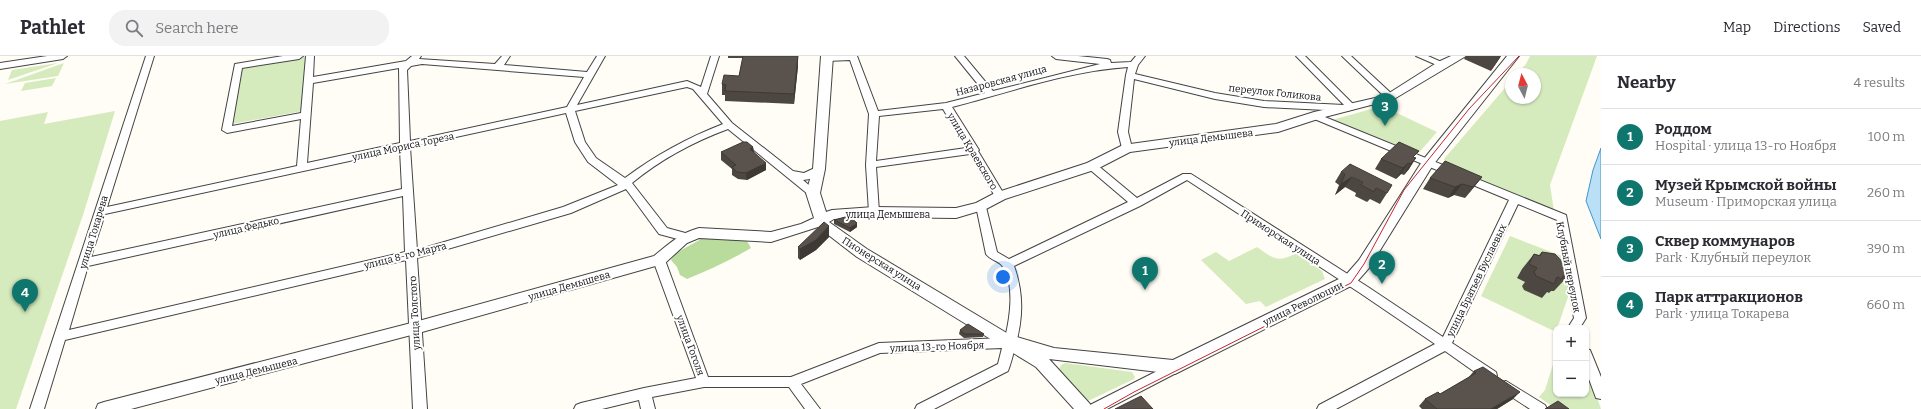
<!DOCTYPE html>
<html lang="en">
<head>
<meta charset="utf-8">
<style>
	:root { --surface:#fff; --page:#f2f2f3; --text:#2b2b33; --muted:#7c7c81; --line:#e1e1e2; --accent:#0f766e }
	body { margin:0; font-family:Bitter,serif; background:var(--page); color:var(--text) }
	.controls { position:absolute; right:12px; bottom:12px; display:grid; overflow:hidden; border-radius:8px; box-shadow:0 1px 3px #0004 }
	.controls button { width:36px; height:36px; display:grid; place-items:center; padding:0; border:0; border-bottom:1px solid var(--line); background:var(--surface); color:var(--text); font:20px sans-serif }
	.compass { position:absolute; left:1505px; top:12px; width:36px; height:36px; border-radius:50%; background:var(--surface); box-shadow:0 1px 3px #0004; rotate:353deg }
	.you { position:absolute; left:1003px; top:221px; width:14px; height:14px; margin:-10px; border:3px solid #fff; border-radius:50%; background:#1a73e8; box-shadow:0 0 0 6px #1a73e833 }
	.badge { display:grid; place-items:center; width:26px; height:26px; border-radius:50%; background:var(--accent); color:#fff; font-size:13px; font-weight:700 }
	.pin { position:absolute; translate:-50% -33px; filter:drop-shadow(0 1px 2px #0008) }
	.pin::after { content:''; position:absolute; top:21px; width:14px; height:12px; background:inherit; clip-path:polygon(0 0,100% 0,50% 100%) }
	.list { margin:0; padding:0; list-style:none }
	h2 { display:flex; justify-content:space-between; align-items:center; height:52px; margin:0; padding:0 16px; font-size:17px }
	h2 small { font-size:13px; font-weight:400; color:var(--muted) }
	.list li { display:grid; grid-template-columns:26px 1fr auto; gap:12px; align-items:center; box-sizing:border-box; height:56px; padding:0 16px; border-top:1px solid var(--line) }
	.list b { display:block; font-size:15px; white-space:nowrap }
	.list p { margin:0; font-size:13px; white-space:nowrap; color:var(--muted) }
	.list em { font-size:13px; font-style:normal; color:var(--muted) }
	.icon { flex:none; width:22px; height:22px; fill:none; stroke:currentColor; stroke-width:2; stroke-linecap:round; stroke-linejoin:round }
	.map { position:relative; flex:none; width:1601px; height:353px; overflow:hidden }
	header { display:flex; align-items:center; gap:24px; box-sizing:border-box; height:56px; padding:0 20px; background:var(--surface); border-bottom:1px solid var(--line) }
	header strong { font-size:19px }
	nav { display:flex; gap:22px; margin-inline-start:auto; font-size:14px }
	.search { width:280px; height:36px; background:var(--page); display:flex; align-items:center; gap:10px; box-sizing:border-box; padding:0 14px; border-radius:16px; color:var(--muted); font-size:15px }
	main { display:flex }
	aside { flex:1; background:var(--surface) }
	.map>svg:first-child { display:block }
	.green { fill:#d5ebbd }
	.forest { fill:#b9dc9c }
	.water { fill:#b9e0f7; stroke:#3f96cf }
	.lines { fill:none; stroke-linecap:round; stroke-linejoin:round }
	.minor-casing { stroke:#444; stroke-width:2 }
	.tertiary-casing { stroke:#444; stroke-width:2 }
	.minor { fill:#fff; fill-rule:evenodd }
	.tertiary { fill:#fff; fill-rule:evenodd }
	.tram { stroke:#c4262e; stroke-width:1 }
	.wall { fill:#4d4742 }
	.shaded-wall { fill:#3f3936 }
	.building { fill:#5a524d; stroke:#3f3936 }
	.labels { text-anchor:middle; stroke-width:4; stroke-linejoin:round; paint-order:stroke }
	.street-label { font-size:10px; fill:#111; stroke:#fff }
</style>
</head>
<body>
<header>
<strong>Pathlet</strong>
<div class="search"><svg class="icon" aria-label="search" viewBox="0 0 24 24"><circle cx="10" cy="10" r="6"/><path d="M15 15l6 6"/></svg>Search here</div>
<nav><a>Map</a><a>Directions</a><a>Saved</a></nav>
</header>
<main>
<div class="map">
<svg width="1601" height="353" viewBox="0 0 1601 353">
	<rect width="100%" height="100%" fill="#fffdf5"/>
	<g class="green">
		<polygon points="307,0 303,55 232,68 242,11"/>
		<polygon points="1530,0 1597,0 1550,129 1554,155 1447,110 1444,103 1511,25 1511,42 1535,42 1535,18 1517,18 1526,8"/>
		<polygon points="58,7 8,24 12,14"/>
		<polygon points="64,7 58,20 5,28"/>
		<polygon points="56,22 52,30 21,35 25,27"/>
		<polygon points="1382,50 1437,76 1416,100 1332,64"/>
		<polygon points="115,55 83,159 16,353 0,353 0,65 48,56 44,68"/>
		<polygon points="1510,180 1562,200 1569,238 1556,276 1481,240"/>
		<path d="M1257,191c17,12 20,16 40,6l25,18 3,8 -59,28 -6,-6 -14,3 -45,-44 15,-8 13,9z"/>
		<polygon points="1556,299 1556,338 1586,338 1586,309 1601,353 1556,353 1539,341 1545,334"/>
		<polygon points="1065,307 1132,316 1135,321 1134,323 1086,346 1058,316 1061,309"/>
	</g>
	<path class="forest" d="M703,182l44,3 4,7c-20,12 -42,22 -64,31l-7,-4 -3,-8 -6,-7 5,-7z"/>
	<polygon class="water" points="1601,92 1601,183 1586,145 1593,114"/>
	<g class="lines">
		<g class="minor-casing">
			<g id="minor">
				<polygon points="47,0 67,0 63,3 0,13 0,7"/>
				<path d="M146,0h8l-47,151 190,-41 4,-47 -74,14 -5,-3 13,-66 48,-8h20l-4,3 -57,9 -10,58 69,-13 5,-57h8l-1,21 93,-16 6,-5h9l-2,3 76,5 7,-8h8l-6,9 83,7 10,-16h8l-28,49 110,-24 14,6 10,-31h8l-12,38 25,29 61,48 11,2 15,-7 5,3 -14,10 -7,1 15,13 -1,2h-8l-81,-66c-35,13 -67,30 -96,54l35,45 22,6 2,3 -2,3 -4,1 -26,-7 -33,-45 -55,24 -154,45 10,151h-14l-7,-149 -341,80 -21,69h-14zM422,8l162,13 -17,30 -157,34 -3,-71 4,-4zM399,12l1,75 -93,20 6,-80zM687,31l6,2 30,35c-36,14 -67,31 -98,54l-29,-20 -11,-16 -10,-31zM566,57l9,29 13,20 30,23 -55,22 -146,43 -7,-103zM400,94l2,39 -311,68 14,-43zM403,140l2,56 -336,78 19,-64z"/>
				<path d="M824,0h33l21,55 68,-8 39,-10 -30,-37h9l29,35 107,-27 -44,-5 -4,-3h26l29,3 3,1 1,3 20,-1 5,-6h9l-7,9 -3,9 80,19 49,8 80,4 -48,-49h9l51,51 -2,2 -8,2 -82,-4 -49,-8 -81,-20 -6,53 4,16 -5,3 -5,-3 -4,-16 8,-57 2,-8c-60,4 -118,25 -176,40l27,43 -1,1 27,45 -1,2h-8l-26,-44 -94,13 3,45 -5,4 -5,-4 -3,-47 3,-51 -19,-54 -23,1 -4,-3zM943,53l23,39 -90,13 3,-45z"/>
				<polygon points="1342,0 1351,0 1393,39 1395,41 1393,43 1387,43"/>
				<polygon points="1416,0 1428,0 1446,8 1445,10 1439,10"/>
				<path d="M1315,57l251,102 20,103 -5,8 1,2h-12l-1,-2 5,-8 -17,-98 -39,-16 -66,139 44,29 1,4 -1,4 -5,1 -5,-1 -41,-29 -109,58h-19l2,-4 116,-61 -75,-51 -173,-113 -47,26 -126,60c10,28 9,53 1,81 -2,8 -4,16 -7,24l-74,38h-19l2,-4 81,-41 4,-16 -122,5 -79,31 19,25h-15l-16,-22h-85l-52,10 3,12h-14l-2,-9 -37,9h-28l2,-4 5,-2 63,-15 52,-10 -43,-118 2,-3h8l2,3 43,117h83l88,-34 126,-5c5,-20 10,-53 -2,-71 -3,-6 -13,-7 -17,-13l-10,-48 1,-3h8l12,49 12,7 119,-57 -40,-34 -1,-2 5,-3 4,1 41,34 46,-24h8l177,113 75,50 66,-137 -197,-82 -2,-2 2,-2z"/>
				<polygon points="1586,293 1590,294 1601,321 1601,343 1596,342 1586,315"/>
				<polygon points="1175,306 1180,307 1181,311 1180,315 1107,353 1088,353 1090,349"/>
				<polygon points="1506,325 1545,349 1547,353 1530,353 1501,334 1499,330 1501,326"/>
			</g>
		</g>
		<g class="tertiary-casing">
			<path id="tertiary" d="M821,0h12l-8,113 -5,24 6,19 6,-2 42,-3 82,1 20,-5 19,-10 92,-30 36,-18 153,-21 38,-12 61,-14 11,-3 52,-33 13,-6h15l-72,43 -73,19 -43,14 -148,20 -33,17 -92,30 -19,10 -30,9 -82,-1 -40,2 -5,3 38,27 143,86 44,13 119,12 172,-84 14,-16 64,-100 84,-104h12l-86,109 -64,103 -14,16 -180,90 -126,-15 41,45 2,5h-18l-38,-42 -179,-110 -39,-30 -47,15 -72,-4 -12,5 -23,21 -5,1 -244,69 -284,75h-35l2,-5 6,-2 311,-80 239,-66c15,-12 26,-23 45,-28l72,4 30,-8 13,-6 -8,-25 7,-24z"/>
		</g>
		<use href="#minor" class="minor"/>
		<use href="#tertiary" class="tertiary"/>
		<polyline class="tram" points="1104,353 1134,336 1351,227 1364,208 1404,134 1469,53 1519,0"/>
	</g>
	<g class="wall">
		<polygon points="728,0 798,0 798,10 794,48 725,45 725,39 722,39 722,28 739,20 743,2 728,2"/>
		<polygon points="1466,0 1501,0 1491,15 1464,3"/>
		<polygon points="753,91 754,96 766,114 747,124 738,123 732,119 732,113 721,104 721,96"/>
		<polygon points="1415,102 1409,113 1404,119 1401,118 1396,123 1375,113 1381,103"/>
		<polygon points="1341,116 1387,137 1380,148 1370,143 1367,146 1355,140 1356,137 1345,131 1335,139 1339,129 1335,126"/>
		<polygon points="1482,121 1474,131 1465,142 1454,139 1448,142 1423,133 1430,122"/>
		<polygon points="834,164 857,171 850,176 834,168"/>
		<polygon points="829,170 829,181 816,194 800,204 798,202 798,191"/>
		<polygon points="1542,196 1567,221 1554,235 1551,235 1549,237 1547,236 1542,242 1524,234 1522,230 1525,226 1517,222 1522,213 1534,198 1539,199"/>
		<polygon points="960,274 984,278 983,281 964,282 959,278"/>
		<polygon points="1474,315 1513,343 1497,353 1422,353 1419,350 1425,343 1440,338 1468,322"/>
	</g>
	<g class="shaded-wall">
		<polygon points="798,0 798,10 794,48 794,38"/>
		<polygon points="1501,0 1491,15 1499,1"/>
		<polygon points="753,91 754,99 750,93"/>
		<polygon points="1416,102 1409,113 1404,119 1410,108"/>
		<polygon points="766,107 766,114 747,124 746,117"/>
		<polygon points="1408,107 1401,118 1396,123 1403,112"/>
		<polygon points="1352,121 1345,131 1335,139 1341,128"/>
		<polygon points="1482,121 1474,131 1465,142 1473,131"/>
		<polygon points="1462,128 1454,139 1448,142 1455,131"/>
		<polygon points="857,167 857,171 850,176 850,172"/>
		<polygon points="829,170 829,181 816,194 800,204 800,193"/>
		<polygon points="1520,336 1513,343 1497,353 1491,353"/>
	</g>
	<g class="building">
		<polygon points="743,0 798,0 794,38 725,35 726,29 722,28 724,19 739,20"/>
		<polygon points="743,86 747,86 753,91 750,93 766,107 746,117 737,116 732,111 736,109 721,96"/>
		<polygon points="1399,86 1419,95 1413,101 1416,102 1410,108 1408,107 1403,112 1381,103"/>
		<polygon points="1445,105 1482,121 1473,131 1462,128 1455,131 1430,122"/>
		<polygon points="1350,108 1392,129 1387,137 1376,132 1374,136 1361,129 1363,126 1352,121 1341,128 1345,118 1341,116"/>
		<polygon points="849,160 857,167 850,172 834,164"/>
		<polygon points="824,166 829,170 816,184 800,193 798,191"/>
		<polygon points="1542,196 1555,198 1570,214 1567,221 1563,220 1562,223 1557,221 1554,228 1536,220 1534,216 1537,212 1529,208 1534,198 1540,200"/>
		<polygon points="968,268 984,278 965,278 960,274"/>
		<polygon points="1483,311 1520,336 1491,353 1437,353 1425,343 1438,336 1440,338 1476,317 1474,315"/>
		<polygon points="1141,340 1153,353 1115,353"/>
		<polygon points="1558,345 1569,353 1545,353"/>
	</g>
	<g class="labels">
		<g class="street-label">
			<text transform="translate(1001 24) rotate(-15)" y="4">Назаровская улица</text>
			<text transform="translate(1275 36) rotate(6)" y="4">переулок Голикова</text>
			<text transform="translate(1211 81) rotate(-7)" y="4">улица Демышева</text>
			<text transform="translate(403 90) rotate(-12)" y="4">улица Мориса Тореза</text>
			<text transform="translate(973 95) rotate(59)" y="4">улица Краевского</text>
			<text x="888" y="162">улица Демышева</text>
			<text transform="translate(246 171) rotate(-13)" y="4">улица Федько</text>
			<text transform="translate(93 176) rotate(-73)" y="4">улица Токарева</text>
			<text transform="translate(1281 181) rotate(33)" y="4">Приморская улица</text>
			<text transform="translate(405 199) rotate(-14)" y="4">улица 8-го Марта</text>
			<text transform="translate(882 207) rotate(32)" y="4">Пионерская улица</text>
			<text transform="translate(1569 211) rotate(79)" y="4">Клубный переулок</text>
			<text transform="translate(1476 224) rotate(-64)" y="4">улица Братьев Буслаевых</text>
			<text transform="translate(569 229) rotate(-16)" y="4">улица Демышева</text>
			<text transform="translate(1303 247) rotate(-26)" y="4">улица Революции</text>
			<text transform="translate(414 257) rotate(-93)" y="4">улица Толстого</text>
			<text transform="translate(691 289) rotate(70)" y="4">улица Гоголя</text>
			<text transform="translate(937 290) rotate(-2)" y="4">улица 13-го Ноября</text>
			<text transform="translate(256 314) rotate(-14)" y="4">улица Демышева</text>
		</g>
	</g>
</svg>
<div class="controls">
<button>+</button>
<button>−</button>
</div>
<svg class="compass" viewBox="-18 -18 36 36"><path d="M0-13l5 13h-10z" fill="#e53935"/><path d="M0 13l5-13h-10z" fill="#7c7c81"/></svg>
<div class="you"></div>
<div class="pin badge" style="left:1145px;top:234px">1</div>
<div class="pin badge" style="left:1382px;top:228px">2</div>
<div class="pin badge" style="left:1385px;top:70px">3</div>
<div class="pin badge" style="left:25px;top:256px">4</div>
</div>
<aside>
<h2>Nearby<small>4 results</small></h2>
<ul class="list">
<li><span class="badge">1</span><div><b>Роддом</b><p>Hospital · улица 13-го Ноября</p></div><em>100 m</em></li>
<li><span class="badge">2</span><div><b>Музей Крымской войны</b><p>Museum · Приморская улица</p></div><em>260 m</em></li>
<li><span class="badge">3</span><div><b>Сквер коммунаров</b><p>Park · Клубный переулок</p></div><em>390 m</em></li>
<li><span class="badge">4</span><div><b>Парк аттракционов</b><p>Park · улица Токарева</p></div><em>660 m</em></li>
</ul>
</aside>
</main>
</body>
</html>
